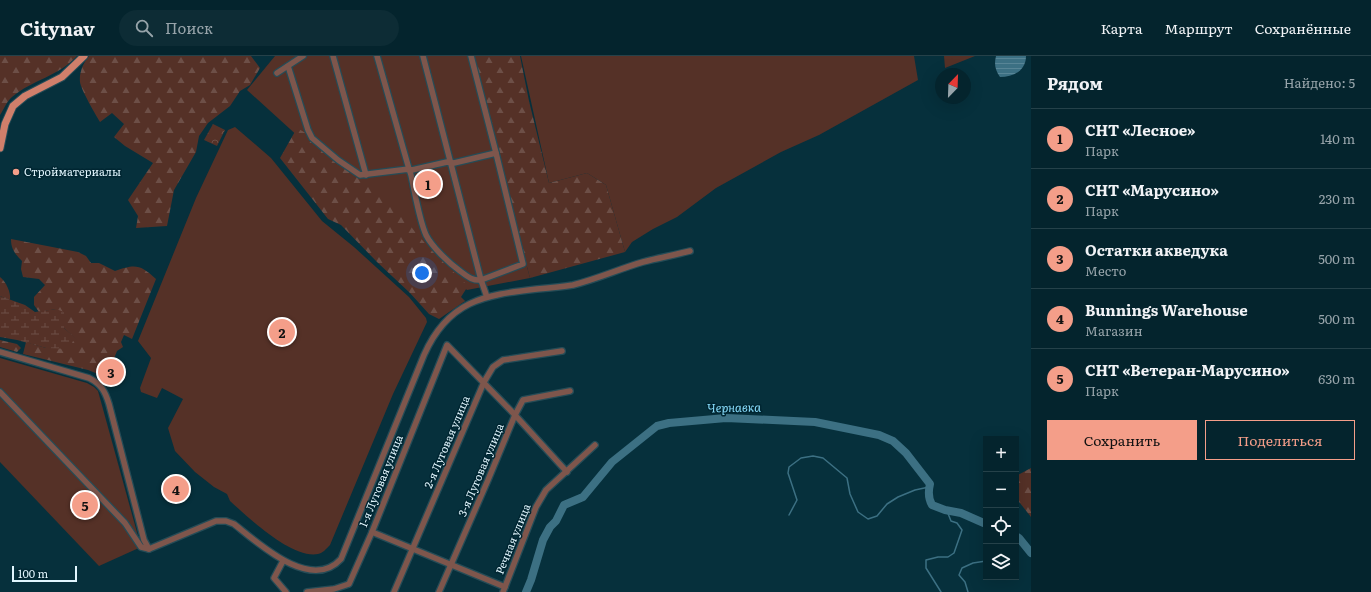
<!DOCTYPE html>
<html lang="ru">
<head>
<meta charset="utf-8">
<style>
	:root { --surface:#04242d; --page:#0d2c35; --text:#f1f3f6; --muted:#97a4aa; --line:#254149; --accent:#f49e89 }
	body { margin:0; font-family:Literata,serif; background:var(--page); color:var(--text) }
	.controls { position:absolute; right:12px; bottom:12px; display:grid; overflow:hidden; border-radius:0px; box-shadow:0 4px 16px #0002 }
	.controls button { width:36px; height:36px; display:grid; place-items:center; padding:0; border:0; border-bottom:1px solid var(--line); background:var(--surface); color:var(--text); font:20px sans-serif }
	.compass { position:absolute; left:935px; top:12px; width:36px; height:36px; border-radius:50%; background:var(--surface); box-shadow:0 4px 16px #0002; rotate:23deg }
	.scale { position:absolute; left:12px; bottom:10px; width:65px; box-sizing:border-box; padding-left:4px; border:2px solid #e1f6fe; border-top:0; font-size:11px; line-height:14px; white-space:nowrap; color:#e1f6fe; -webkit-text-stroke:3px #002632; paint-order:stroke }
	.you { position:absolute; left:422px; top:217px; width:14px; height:14px; margin:-10px; border:3px solid #fff; border-radius:50%; background:#1a73e8; box-shadow:0 0 0 6px #1a73e833 }
	.badge { display:grid; place-items:center; width:26px; height:26px; border-radius:50%; background:var(--accent); color:#111; font-size:13px; font-weight:700 }
	.pin { position:absolute; translate:-50% -50%; border:2px solid #fff; box-shadow:0 1px 4px #0006 }
	.list { margin:0; padding:0; list-style:none }
	h2 { display:flex; justify-content:space-between; align-items:center; height:52px; margin:0; padding:0 16px; font-size:17px }
	h2 small { font-size:13px; font-weight:400; color:var(--muted) }
	.list li { display:grid; grid-template-columns:26px 1fr auto; gap:12px; align-items:center; box-sizing:border-box; height:60px; padding:0 16px; border-top:1px solid var(--line) }
	.list b { display:block; font-size:15px; white-space:nowrap }
	.list p { margin:0; font-size:13px; white-space:nowrap; color:var(--muted) }
	.list em { font-size:13px; font-style:normal; color:var(--muted) }
	.actions { display:flex; gap:8px; padding:12px 16px }
	.actions a { flex:1; padding:9px 0; border:1px solid var(--accent); border-radius:0px; text-align:center; font-size:14px; color:var(--accent) }
	.actions .main { background:var(--accent); color:#111 }
	.icon { flex:none; width:22px; height:22px; fill:none; stroke:currentColor; stroke-width:2; stroke-linecap:round; stroke-linejoin:round }
	.map { position:relative; flex:none; width:1031px; height:536px; overflow:hidden }
	header { display:flex; align-items:center; gap:24px; box-sizing:border-box; height:56px; padding:0 20px; background:var(--surface); border-bottom:1px solid var(--line) }
	header strong { font-size:19px }
	nav { display:flex; gap:22px; margin-inline-start:auto; font-size:14px }
	.search { width:280px; height:36px; background:var(--page); display:flex; align-items:center; gap:10px; box-sizing:border-box; padding:0 14px; border-radius:22px; color:var(--muted); font-size:15px }
	main { display:flex }
	aside { flex:1; background:var(--surface) }
	.map>svg:first-child { display:block }
	.green { fill:#553127 }
	.forest { fill:url(#forest-firs) }
	.wetland { fill:url(#wetland-marsh) }
	.park { fill:url(#park-crowns) }
	.water { fill:url(#water-rules) }
	.lines { fill:none; stroke-linecap:round; stroke-linejoin:round }
	.stream { stroke:#3c7083; stroke-width:1.5 }
	.river { stroke:#3c7083; stroke-width:8 }
	.minor-casing { stroke:#254c57; stroke-width:8 }
	.major-casing { stroke:#254c57; stroke-width:9 }
	.minor { stroke:#7e564c; stroke-width:5.5 }
	.major { stroke:#d07f6b; stroke-width:7 }
	.poi-dot { fill:#f49e89; stroke:#002632; stroke-width:1.5 }
	.labels { text-anchor:middle; stroke-width:3; stroke-linejoin:round; paint-order:stroke }
	.poi-label { font-size:11px; fill:#e1f6fe; stroke:#002632; text-anchor:start }
	.street-label { font-size:11px; fill:#e1f6fe; stroke:#002632 }
	.water-label { font-size:12px; font-style:italic; fill:#89defd; stroke:#002632 }
</style>
</head>
<body>
<header>
<strong>Citynav</strong>
<div class="search"><svg class="icon" aria-label="search" viewBox="0 0 24 24"><circle cx="10" cy="10" r="6"/><path d="M15 15l6 6"/></svg>Поиск</div>
<nav><a>Карта</a><a>Маршрут</a><a>Сохранённые</a></nav>
</header>
<main>
<div class="map">
<svg width="1031" height="536" viewBox="0 0 1031 536">
	<defs>
		<pattern id="forest-firs" width="22" height="20" patternUnits="userSpaceOnUse"><rect width="22" height="20" fill="#553127"/><path d="M5 1l3.5 6h-7zM16 11l3.5 6h-7z" fill="#6d4f47"/></pattern>
		<pattern id="wetland-marsh" width="20" height="14" patternUnits="userSpaceOnUse"><rect width="20" height="14" fill="#553127"/><path d="M1 5h8M5 5V1M11 12h8M15 12V8" fill="none" stroke="#6d4f47"/></pattern>
		<pattern id="park-crowns" width="20" height="18" patternUnits="userSpaceOnUse"><rect width="20" height="18" fill="#553127"/><path d="M2 6a3 3 0 1 1 6 0M12 15a3 3 0 1 1 6 0" fill="none" stroke="#6d4f47"/></pattern>
		<pattern id="water-rules" width="6" height="5" patternUnits="userSpaceOnUse"><rect width="6" height="5" fill="#3c7083"/><path d="M0 2.5h6" fill="none" stroke="#588596"/></pattern>
	</defs>
	<rect width="100%" height="100%" fill="#06303c"/>
	<g class="green">
		<polygon points="275,0 472,0 530,222 467,234 247,34"/>
		<polygon points="521,0 914,0 918,24 819,79 781,96 716,132 677,161 653,173 632,186 625,196 606,129 587,117 549,127"/>
		<polygon points="944,0 975,0 945,12"/>
		<path d="M235,71l36,31 51,63 32,26 55,50 17,21 1,4 -34,72 -63,151c-4,4 -7,8 -12,9 -27,5 -70,-37 -88,-53l-3,-7 -13,-7 -19,-15 -20,-21 -7,-23 15,-29 -21,-11 -5,10 -16,-6 -1,-4 11,-30 -13,-17 58,-143 32,-68z"/>
		<polygon points="0,302 87,327 94,331 98,335 141,491 99,510 0,406"/>
	</g>
	<g class="forest">
		<path d="M0,0h77c-18,20 -45,24 -65,41 -5,4 -8,12 -12,18z"/>
		<path d="M89,0h162l9,12 -10,17 -10,6 -10,15 -22,17 -9,13 -3,16 -22,38 -7,36 -31,2 2,-12 -10,-16 25,-37 -28,-17 -11,-9 10,-13 -12,-11 -12,9c-4,-7 -19,-32 -20,-40 -1,-9 3,-19 9,-26z"/>
		<polygon points="472,0 520,0 529,45 549,127 587,117 606,129 625,196 530,222"/>
		<path d="M297,72l12,7 47,37 10,5 10,17 16,3c18,35 48,62 76,89l-7,11 4,4 -26,18 -10,-5 -19,-21 -33,-31 -36,-37 -13,-6 -48,-61z"/>
		<path d="M11,183l67,13 8,4 5,7h8l16,8c20,-7 25,-7 41,8l-24,60 -8,-4 -3,7 2,5 -6,4 -10,25h-4l-15,-6 -65,-16 3,-12 20,6 26,-7h6l-14,-13 -8,-19 -17,3 -5,-7v-8l11,-12 -6,-6 -16,-2 -2,-8 1,-8c-7,-7 -11,-12 -11,-22z"/>
		<path d="M0,221c6,5 11,15 10,23l-10,-4z"/>
		<polygon points="0,284 17,288 21,292 17,296 0,291"/>
		<polygon points="1031,412 1031,461 1016,442 1016,420"/>
	</g>
	<polygon class="wetland" points="0,240 25,249 35,256 56,253 64,256 64,272 79,285 73,285 69,293 46,292 17,284 0,281"/>
	<polygon class="park" points="213,68 225,74 217,90 204,84"/>
	<path class="water" d="M996,0h30c0,15 -13,21 -26,21 -5,-7 -6,-13 -4,-21z"/>
	<g class="lines">
		<g class="stream">
			<polyline points="789,459 797,444 788,417 789,411 801,402 813,400 823,402 847,422 850,438 858,456 868,463 877,460 887,448 898,441 915,434 929,431"/>
			<polyline points="941,536 926,512 926,504 938,501 948,501 954,497 962,474 957,467 951,465 947,455"/>
			<polyline points="968,536 965,526 959,519 962,512 973,507 986,505"/>
		</g>
		<g class="river">
			<polyline points="1016,480 1019,482 1031,497"/>
			<path d="M526,536l5,-12 12,-40 7,-13 6,-6 8,-16 19,-8 29,-35 45,-36 12,-3 57,-5 89,4 64,13 14,6 13,12 24,31c-2,8 -2,14 2,21l13,5 16,3 25,11"/>
		</g>
		<g class="minor-casing">
			<g id="minor">
				<polyline points="333,0 366,119"/>
				<polyline points="423,0 481,224 487,241"/>
				<polyline points="471,0 496,97"/>
				<path d="M288,10l20,64 4,8 26,22 22,15 49,-6 3,1 35,-8 7,1 42,-10 27,111 -42,16c-9,1 -14,-4 -21,-9 -11,-8 -28,-24 -34,-36 -7,-16 -11,-42 -15,-60l-2,-6 -32,-113"/>
				<polyline points="277,17 303,0"/>
				<path d="M0,296l89,26c12,6 16,13 20,26l35,136 5,9"/>
				<path d="M0,336l125,131 16,24 8,2 67,-28h10l8,3c25,20 77,68 107,35l83,-204c24,-54 59,-60 113,-66 12,-1 24,-2 36,-4 24,-6 46,-16 70,-23 15,-4 32,-7 47,-11"/>
				<polyline points="372,476 505,531"/>
				<polyline points="283,505 274,522 286,536"/>
				<polyline points="307,536 334,533 349,528 372,476 447,289 515,359 567,416"/>
				<polyline points="394,536 484,326 493,311 503,304 562,295"/>
				<polyline points="439,536 488,424 515,359 523,344 570,335"/>
				<polyline points="503,536 536,451 546,434 595,389"/>
			</g>
		</g>
		<g class="major-casing">
			<polyline id="major" points="0,92 5,68 13,50 25,40 62,21 84,0"/>
		</g>
		<use href="#minor" class="minor"/>
		<use href="#major" class="major"/>
	</g>
	<circle class="poi-dot" cx="16" cy="116" r="4"/>
	<g class="labels">
		<g class="poi-label">
			<text x="24" y="120">Стройматериалы</text>
		</g>
		<g class="street-label">
			<text transform="translate(447 386) rotate(-67)" y="4">2-я Луговая улица</text>
			<text transform="translate(481 414) rotate(-67)" y="4">3-я Луговая улица</text>
			<text transform="translate(381 425) rotate(-68)" y="4">1-я Луговая улица</text>
			<text transform="translate(513 483) rotate(-68)" y="4">Речная улица</text>
		</g>
		<g class="water-label">
			<text transform="translate(734 352) rotate(-1)" y="4">Чернавка</text>
		</g>
	</g>
</svg>
<div class="controls">
<button>+</button>
<button>−</button>
<button><svg class="icon" aria-label="locate" viewBox="0 0 24 24"><circle cx="12" cy="12" r="6"/><path d="M12 2v4M12 18v4M2 12h4M18 12h4"/></svg></button>
<button><svg class="icon" aria-label="layers" viewBox="0 0 24 24"><path d="M12 4l9 5-9 5-9-5zM3 14l9 5 9-5"/></svg></button>
</div>
<svg class="compass" viewBox="-18 -18 36 36"><path d="M0-13l5 13h-10z" fill="#e53935"/><path d="M0 13l5-13h-10z" fill="#97a4aa"/></svg>
<div class="scale">100 m</div>
<div class="you"></div>
<div class="pin badge" style="left:428px;top:128px">1</div>
<div class="pin badge" style="left:282px;top:276px">2</div>
<div class="pin badge" style="left:111px;top:316px">3</div>
<div class="pin badge" style="left:176px;top:433px">4</div>
<div class="pin badge" style="left:85px;top:449px">5</div>
</div>
<aside>
<h2>Рядом<small>Найдено: 5</small></h2>
<ul class="list">
<li><span class="badge">1</span><div><b>СНТ «Лесное»</b><p>Парк</p></div><em>140 m</em></li>
<li><span class="badge">2</span><div><b>СНТ «Марусино»</b><p>Парк</p></div><em>230 m</em></li>
<li><span class="badge">3</span><div><b>Остатки акведука</b><p>Место</p></div><em>500 m</em></li>
<li><span class="badge">4</span><div><b>Bunnings Warehouse</b><p>Магазин</p></div><em>500 m</em></li>
<li><span class="badge">5</span><div><b>СНТ «Ветеран-Марусино»</b><p>Парк</p></div><em>630 m</em></li>
</ul>
<div class="actions"><a class="main">Сохранить</a><a>Поделиться</a></div>
</aside>
</main>
</body>
</html>
